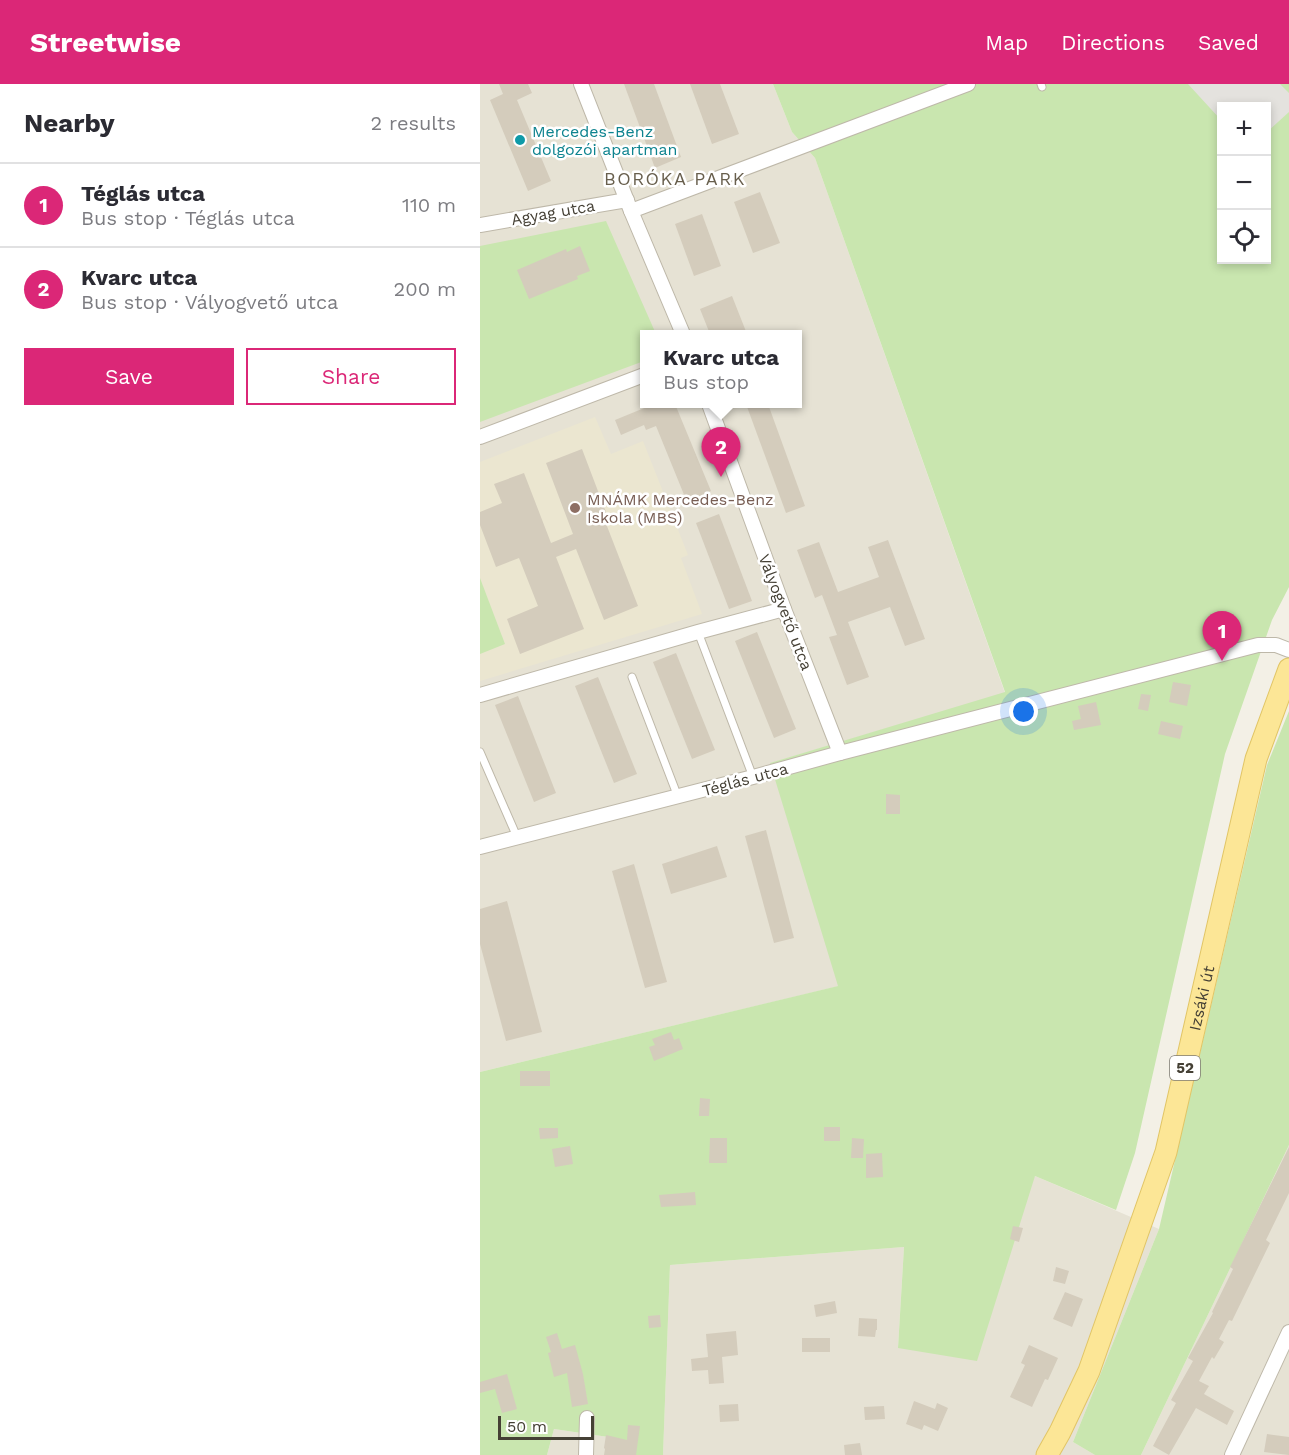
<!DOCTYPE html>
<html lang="en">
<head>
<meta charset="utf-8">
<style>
	:root { --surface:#fff; --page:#f2f2f3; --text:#2b2b33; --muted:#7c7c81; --line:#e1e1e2; --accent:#db2777 }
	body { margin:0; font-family:"Work Sans",sans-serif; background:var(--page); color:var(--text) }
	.controls { position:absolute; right:18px; top:18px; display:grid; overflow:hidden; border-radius:0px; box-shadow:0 3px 9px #0003 }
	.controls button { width:54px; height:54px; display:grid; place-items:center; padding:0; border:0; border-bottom:2px solid var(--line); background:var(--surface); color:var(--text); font:30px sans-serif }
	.scale { position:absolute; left:18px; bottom:15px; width:96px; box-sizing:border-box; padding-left:6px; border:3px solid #454035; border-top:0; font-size:16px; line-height:21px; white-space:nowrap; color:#454035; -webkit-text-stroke:4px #fff; paint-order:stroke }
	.you { position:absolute; left:544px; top:628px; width:21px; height:21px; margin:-15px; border:4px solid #fff; border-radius:50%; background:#1a73e8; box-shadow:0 0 0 9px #1a73e833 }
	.badge { display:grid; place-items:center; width:39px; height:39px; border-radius:50%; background:var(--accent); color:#fff; font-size:20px; font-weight:700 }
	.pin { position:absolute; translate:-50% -50px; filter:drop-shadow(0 2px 3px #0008) }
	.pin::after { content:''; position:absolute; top:32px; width:21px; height:18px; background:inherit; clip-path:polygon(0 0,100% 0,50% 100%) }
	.popup { position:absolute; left:160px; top:246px; width:162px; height:78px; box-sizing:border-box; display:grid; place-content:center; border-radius:0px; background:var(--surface); filter:drop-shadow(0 2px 4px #0005); font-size:20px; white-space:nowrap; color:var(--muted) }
	.popup b { font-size:22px; color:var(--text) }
	.popup::after { content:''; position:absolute; left:50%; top:100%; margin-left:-12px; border:12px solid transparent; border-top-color:var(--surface) }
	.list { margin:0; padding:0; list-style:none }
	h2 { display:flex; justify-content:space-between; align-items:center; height:78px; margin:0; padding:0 24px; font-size:26px }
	h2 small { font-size:20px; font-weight:400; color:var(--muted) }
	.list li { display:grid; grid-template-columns:39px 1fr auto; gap:18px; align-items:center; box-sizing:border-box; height:84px; padding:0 24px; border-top:2px solid var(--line) }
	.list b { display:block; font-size:22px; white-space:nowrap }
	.list p { margin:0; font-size:20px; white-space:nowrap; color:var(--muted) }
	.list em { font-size:20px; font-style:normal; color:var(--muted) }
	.actions { display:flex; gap:12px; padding:18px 24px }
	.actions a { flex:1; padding:14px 0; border:2px solid var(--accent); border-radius:0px; text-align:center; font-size:21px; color:var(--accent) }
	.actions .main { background:var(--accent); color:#fff }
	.icon { flex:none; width:33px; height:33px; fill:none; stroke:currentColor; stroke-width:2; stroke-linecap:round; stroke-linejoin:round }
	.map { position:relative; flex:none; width:809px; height:1371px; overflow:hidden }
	header { display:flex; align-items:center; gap:36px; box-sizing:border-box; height:84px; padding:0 30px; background:var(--accent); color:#fff }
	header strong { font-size:28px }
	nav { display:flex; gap:33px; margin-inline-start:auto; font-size:21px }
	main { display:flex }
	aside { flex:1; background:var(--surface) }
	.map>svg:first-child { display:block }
	.residential { fill:#e6e2d4; fill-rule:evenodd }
	.education { fill:#ebe6d0 }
	.green { fill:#c9e6af; fill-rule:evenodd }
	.parking { fill:#e4e2de }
	.building { fill:#d4ccbc }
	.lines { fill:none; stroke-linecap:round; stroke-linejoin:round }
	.service-casing { stroke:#beb8a9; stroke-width:9 }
	.minor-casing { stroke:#beb8a9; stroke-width:16 }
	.primary-casing { stroke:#e1c566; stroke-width:23 }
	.service { stroke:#fff; stroke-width:7 }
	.minor { stroke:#fff; stroke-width:14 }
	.primary { stroke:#fce696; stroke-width:21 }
	.culture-dot { fill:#0f9aa8; stroke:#fff; stroke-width:2 }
	.education-dot { fill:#8d6e63; stroke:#fff; stroke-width:2 }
	.labels { text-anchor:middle; stroke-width:5; stroke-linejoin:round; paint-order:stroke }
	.shield { fill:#fff; stroke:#7d7972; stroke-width:1.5 }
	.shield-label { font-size:15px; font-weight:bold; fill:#454035 }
	.culture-label { font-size:16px; fill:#0d838f; stroke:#fff; text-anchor:start }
	.street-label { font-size:16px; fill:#454035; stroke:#fff }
	.education-label { font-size:16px; fill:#785e54; stroke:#fff; text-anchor:start }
	.neighbourhood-label { font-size:18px; letter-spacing:1.5px; fill:#685f4d; stroke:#fff }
</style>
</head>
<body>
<header>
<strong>Streetwise</strong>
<nav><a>Map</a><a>Directions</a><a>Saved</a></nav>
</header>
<main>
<aside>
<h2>Nearby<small>2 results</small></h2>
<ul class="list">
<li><span class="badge">1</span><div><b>Téglás utca</b><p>Bus stop · Téglás utca</p></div><em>110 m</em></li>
<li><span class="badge">2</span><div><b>Kvarc utca</b><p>Bus stop · Vályogvető utca</p></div><em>200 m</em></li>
</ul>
<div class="actions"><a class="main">Save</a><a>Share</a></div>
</aside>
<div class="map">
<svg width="809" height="1371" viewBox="0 0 809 1371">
	<rect width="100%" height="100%" fill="#f3f0e6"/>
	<g class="residential">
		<path d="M0,0h293l19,48 23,26 190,535 -234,70 68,223 -359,86zM164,250h154v70h-154z"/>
		<polygon points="809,1061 809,1371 661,1371"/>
		<polygon points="555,1092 679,1145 593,1358 615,1371 183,1371 190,1181 424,1163 418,1263"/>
		<polygon points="74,1345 135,1354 131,1371 67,1371"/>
	</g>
	<polygon class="education" points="115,333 131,370 163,357 208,471 201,474 222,530 0,597 0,378"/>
	<g class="green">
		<path d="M293,0h516v503l-17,33 -47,134 -90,399 -19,57 -81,-34 -58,185 -79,-13 6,-101 -234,18 -7,190h-52l4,-17 -61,-9 -7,26h-67v-383l358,-86 -68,-223 235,-71 -190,-534 -23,-26zM742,22h44v154h-44z"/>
		<polygon points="126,137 176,250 164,250 164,277 0,338 0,162"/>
		<polygon points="0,494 25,560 0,570"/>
		<polygon points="809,627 809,1061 661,1371 615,1371 593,1358 679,1145 787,681"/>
	</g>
	<polygon class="parking" points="708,0 800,0 809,9 809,28 787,48 786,22 742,22 741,36"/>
	<g class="building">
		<polygon points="19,0 48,0 52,9 37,16 71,97 48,107 10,16 23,10"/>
		<polygon points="144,0 174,0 201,73 175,84"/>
		<polygon points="210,0 240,0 259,50 232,60"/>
		<polygon points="280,108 300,159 273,169 254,118"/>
		<polygon points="222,130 241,182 214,192 195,140"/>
		<polygon points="100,162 110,187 97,192 98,195 49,215 37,186 86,165 87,168"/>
		<polygon points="252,212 267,250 230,250 220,225"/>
		<polygon points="174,320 195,320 231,407 207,418 176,342 166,346 164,341 141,351 135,336"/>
		<polygon points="266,320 288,320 325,422 306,429"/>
		<polygon points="102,365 129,436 125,437 158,522 124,536 96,465 76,473 104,545 40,570 27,535 58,522 39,474 16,483 0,441 0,428 22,419 14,400 44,389 71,459 93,450 66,379"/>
		<polygon points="239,430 272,517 249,525 216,439"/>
		<polygon points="408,456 445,555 425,562 410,523 368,538 389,593 367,601 349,553 357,551 342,511 335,514 317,466 339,458 358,508 399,493 388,463"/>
		<polygon points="277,548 316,645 294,654 255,557"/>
		<polygon points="196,569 235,666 212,675 173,578"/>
		<polygon points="118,593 157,690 134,699 95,602"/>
		<polygon points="693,598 711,601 707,622 689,618"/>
		<polygon points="661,610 671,611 668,627 658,625"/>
		<polygon points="38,612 76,709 54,718 15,621"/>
		<polygon points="616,618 621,641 594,646 592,637 601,635 598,622"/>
		<polygon points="681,637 703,642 700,655 678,650"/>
		<polygon points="406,710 420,711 420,730 406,730"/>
		<polygon points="286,746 314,854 294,859 265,752"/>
		<polygon points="237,762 247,793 191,810 182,780"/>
		<polygon points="154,780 187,898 165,904 132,787"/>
		<polygon points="27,817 62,948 26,957 0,860 0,825"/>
		<polygon points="191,948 194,956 199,954 203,965 174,977 169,963 175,961 172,955"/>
		<rect x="40" y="987" width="30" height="15"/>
		<polygon points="220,1014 230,1015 229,1032 219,1032"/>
		<rect x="344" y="1043" width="16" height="14"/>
		<polygon points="59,1044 78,1044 78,1054 60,1055"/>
		<polygon points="230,1054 247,1054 247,1079 229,1079"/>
		<polygon points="372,1054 384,1055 383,1074 371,1074"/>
		<polygon points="90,1062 93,1080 75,1083 72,1065"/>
		<polygon points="809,1063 809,1109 786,1156 790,1159 752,1237 749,1236 739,1255 744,1258 734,1275 732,1273 719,1297 729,1302 724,1310 754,1327 747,1341 716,1324 689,1371 673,1362 696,1319 691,1316 713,1277 708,1274 733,1229 732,1228 753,1185 750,1183"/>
		<polygon points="402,1069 403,1093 386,1094 386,1070"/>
		<polygon points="215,1108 216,1121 181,1123 179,1111"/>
		<polygon points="533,1142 543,1144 539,1158 530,1155"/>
		<polygon points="576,1183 589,1187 585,1200 573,1197"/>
		<polygon points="585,1208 603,1215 592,1243 573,1235"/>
		<polygon points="355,1217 357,1229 336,1233 334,1221"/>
		<polygon points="180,1231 181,1243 169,1244 168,1232"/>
		<polygon points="379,1234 397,1235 397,1246 396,1246 395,1253 378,1252"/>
		<polygon points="256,1247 258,1271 242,1273 244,1299 229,1300 228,1286 212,1287 211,1275 228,1273 226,1250"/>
		<polygon points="77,1249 82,1265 95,1261 103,1290 108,1320 92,1323 87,1289 74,1293 68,1269 71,1268 66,1253"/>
		<rect x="322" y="1254" width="28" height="14"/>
		<polygon points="549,1261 578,1274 568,1296 565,1295 552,1323 530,1313 545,1281 541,1279"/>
		<polygon points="27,1290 37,1325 22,1329 15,1305 0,1309 0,1298"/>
		<polygon points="434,1317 455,1325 457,1319 468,1324 458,1347 444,1341 442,1346 426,1340"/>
		<polygon points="258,1320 259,1337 240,1338 239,1321"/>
		<polygon points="404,1322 405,1335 385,1336 384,1323"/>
		<polygon points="148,1341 160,1342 156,1371 124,1371 125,1365 124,1364 126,1351 147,1356"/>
		<polygon points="787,1350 809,1353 809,1371 784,1368"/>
		<polygon points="380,1359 382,1371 365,1371 364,1361"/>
	</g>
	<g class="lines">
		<g class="service-casing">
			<g id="service">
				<polyline points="561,0 562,3"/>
				<polyline points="218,548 273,693"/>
				<polyline points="152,593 198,713"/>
				<polyline points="0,668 37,753"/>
			</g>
		</g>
		<g class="minor-casing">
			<g id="minor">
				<polyline points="101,0 151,127 203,250"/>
				<polyline points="151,127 488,0"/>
				<polyline points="0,141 147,116"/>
				<polyline points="229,320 304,525 360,669"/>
				<polyline points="0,353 164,291"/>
				<polyline points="0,611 218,548 304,525"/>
				<polyline points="0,763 273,693 360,669 778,561 796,561 809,566"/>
				<polyline points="106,1371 107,1334"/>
				<polyline points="752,1371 809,1248"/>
			</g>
		</g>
		<g class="primary-casing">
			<g id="primary">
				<path id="s1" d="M567,1371l13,-23 29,-61 77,-219 90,-393 33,-90"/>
			</g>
		</g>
		<use href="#service" class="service"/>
		<use href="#minor" class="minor"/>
		<use href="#primary" class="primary"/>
	</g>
	<circle class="culture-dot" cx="40" cy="56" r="6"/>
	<circle class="education-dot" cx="95" cy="424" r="6"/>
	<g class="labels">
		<rect class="shield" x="690" y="972" width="30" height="24" rx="4.5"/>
		<g class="shield-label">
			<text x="705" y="989">52</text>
		</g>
		<g class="culture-label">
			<text x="52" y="53">Mercedes-Benz<tspan x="52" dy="18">dolgozói apartman</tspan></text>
		</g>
		<g class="street-label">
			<text transform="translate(73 128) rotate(-10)" y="6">Agyag utca</text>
			<text transform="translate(306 528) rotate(69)" y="6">Vályogvető utca</text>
			<text transform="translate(265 695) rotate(-15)" y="6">Téglás utca</text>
			<text dy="6" stroke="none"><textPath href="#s1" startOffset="484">Izsáki út</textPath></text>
		</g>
		<g class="education-label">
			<text x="107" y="421">MNÁMK Mercedes-Benz<tspan x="107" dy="18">Iskola (MBS)</tspan></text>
		</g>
		<g class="neighbourhood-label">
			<text x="195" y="101">BORÓKA PARK</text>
		</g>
	</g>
</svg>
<div class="controls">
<button>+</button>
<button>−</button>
<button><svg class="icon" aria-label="locate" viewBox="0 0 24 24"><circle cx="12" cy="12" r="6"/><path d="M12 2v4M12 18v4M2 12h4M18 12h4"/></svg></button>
</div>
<div class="scale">50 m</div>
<div class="you"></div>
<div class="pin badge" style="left:742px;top:577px">1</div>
<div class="pin badge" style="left:241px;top:393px">2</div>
<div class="popup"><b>Kvarc utca</b>Bus stop</div>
</div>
</main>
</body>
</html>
